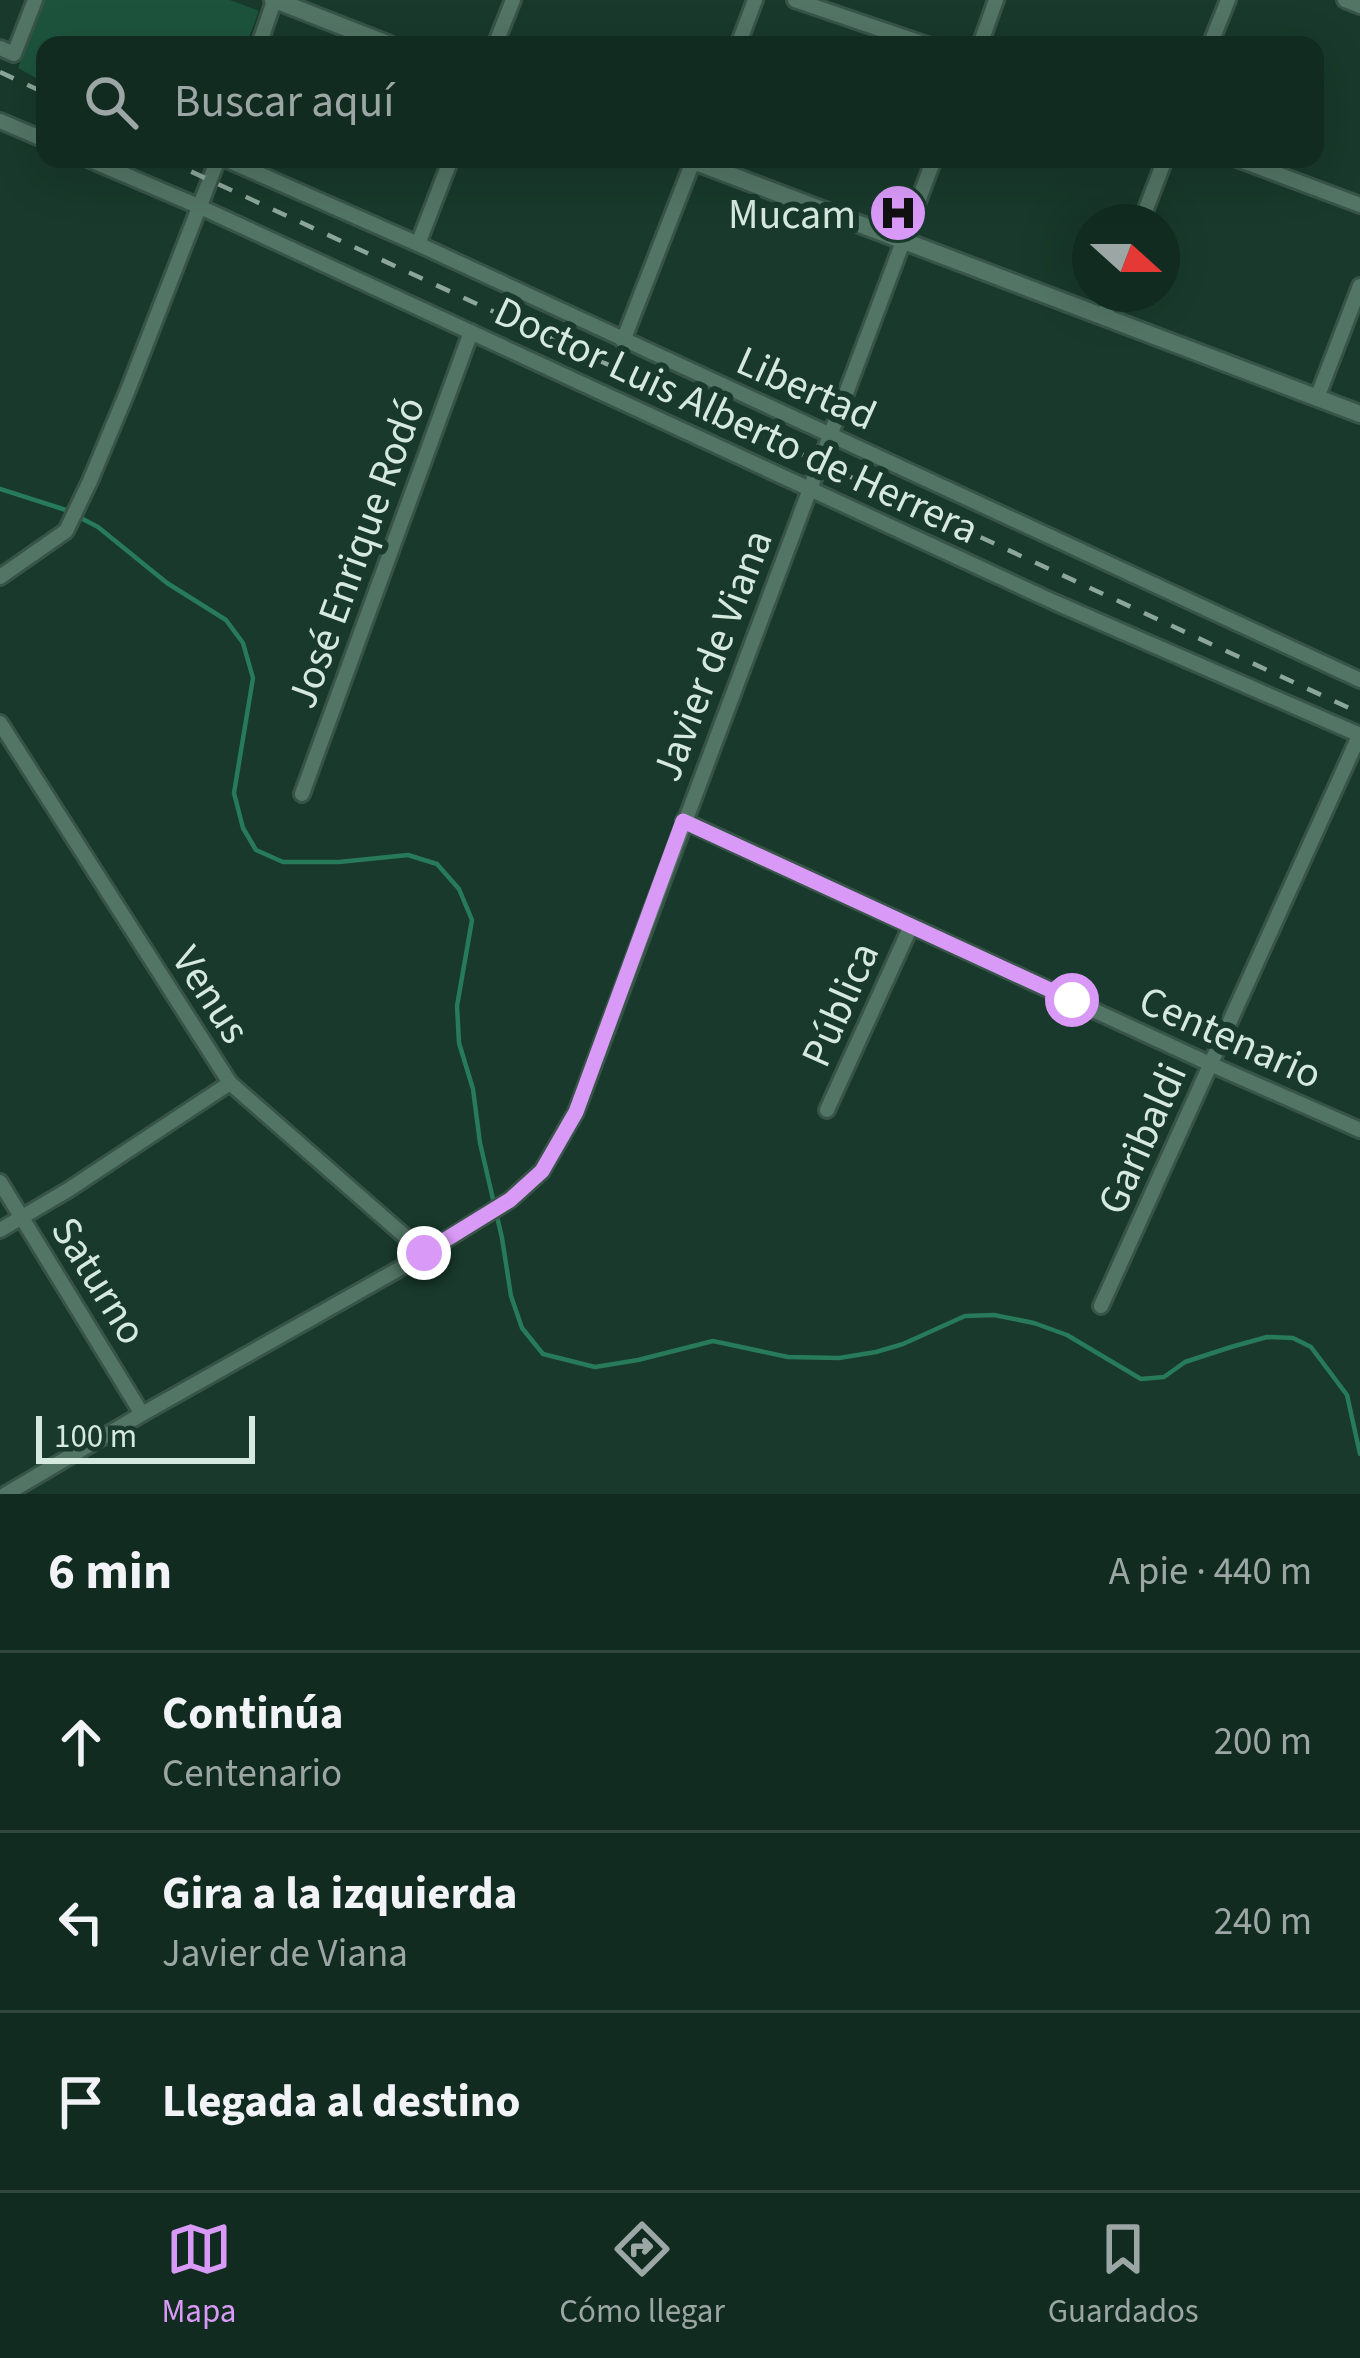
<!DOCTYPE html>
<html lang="es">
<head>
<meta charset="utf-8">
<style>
	:root { --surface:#122b20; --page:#1f372d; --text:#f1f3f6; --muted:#9ca7a5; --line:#31473e; --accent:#d99af7 }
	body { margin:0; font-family:"Source Sans 3",sans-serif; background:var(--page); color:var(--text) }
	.compass { position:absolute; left:1072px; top:204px; width:108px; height:108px; border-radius:50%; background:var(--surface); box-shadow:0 12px 48px #0002; rotate:111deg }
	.scale { position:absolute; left:36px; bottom:30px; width:219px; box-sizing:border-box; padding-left:12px; border:6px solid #d6e9df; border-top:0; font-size:33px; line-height:42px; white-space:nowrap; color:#d6e9df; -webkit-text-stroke:9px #18392b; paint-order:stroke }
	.stop { position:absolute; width:36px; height:36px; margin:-27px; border:9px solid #d99af7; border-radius:50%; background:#fff }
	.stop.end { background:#d99af7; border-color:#fff; box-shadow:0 3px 12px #0008 }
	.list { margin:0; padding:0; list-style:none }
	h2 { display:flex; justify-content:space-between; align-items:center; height:156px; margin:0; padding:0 48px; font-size:51px }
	h2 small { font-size:39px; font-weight:400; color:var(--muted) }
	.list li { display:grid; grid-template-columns:78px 1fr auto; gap:36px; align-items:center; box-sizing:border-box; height:180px; padding:0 48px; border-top:3px solid var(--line) }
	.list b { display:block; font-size:45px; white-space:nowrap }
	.list p { margin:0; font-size:39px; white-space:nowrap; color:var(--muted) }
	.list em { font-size:39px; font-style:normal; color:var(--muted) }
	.icon { flex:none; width:66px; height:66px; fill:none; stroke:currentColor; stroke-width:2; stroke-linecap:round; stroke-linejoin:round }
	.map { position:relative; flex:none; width:1360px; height:1494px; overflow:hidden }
	.search { position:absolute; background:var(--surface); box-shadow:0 12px 48px #0002; left:36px; right:36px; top:36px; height:132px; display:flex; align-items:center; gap:30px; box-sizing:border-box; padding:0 42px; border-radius:24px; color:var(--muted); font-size:45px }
	.sheet { height:696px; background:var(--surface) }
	nav { display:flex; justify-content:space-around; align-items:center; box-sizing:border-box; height:168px; border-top:3px solid var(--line); background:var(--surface); font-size:33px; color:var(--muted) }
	nav a { display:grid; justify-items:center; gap:6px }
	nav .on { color:var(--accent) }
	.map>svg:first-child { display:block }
	.green { fill:#1d533d }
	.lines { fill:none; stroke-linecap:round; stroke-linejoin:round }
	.stream { stroke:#277a5a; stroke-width:4.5 }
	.minor-casing { stroke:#385448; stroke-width:20 }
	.tertiary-casing { stroke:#385448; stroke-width:22 }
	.minor { stroke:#537565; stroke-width:14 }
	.tertiary { stroke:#537565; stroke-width:16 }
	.rail { stroke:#8da69a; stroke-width:4.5; stroke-dasharray:15 15; stroke-linecap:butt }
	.route { stroke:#d99af7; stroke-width:15 }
	.labels { text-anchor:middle; stroke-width:12; stroke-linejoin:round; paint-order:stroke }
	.poi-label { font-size:42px; fill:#d6e9df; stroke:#18392b; text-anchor:end }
	.street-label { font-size:42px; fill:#d6e9df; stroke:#18392b }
</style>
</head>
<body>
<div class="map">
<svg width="1360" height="1494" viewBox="0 0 1360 1494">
	<rect width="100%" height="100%" fill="#18392b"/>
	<polygon class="green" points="44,0 230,0 259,11 246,45 45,45 45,83 18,68"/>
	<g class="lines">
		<g class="stream">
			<polyline points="0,489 69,511"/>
			<polyline points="79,517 98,527 167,583 226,620 243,643 253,678 234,793 243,828 256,850 283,862 339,862 408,855 437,864 459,889 472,920 457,1006 459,1043 473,1089 480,1143 502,1238 511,1296 522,1328 543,1354 595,1367 638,1360 713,1341 788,1357 839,1358 876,1352 903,1344 965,1316 994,1315 1034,1323 1067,1335 1141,1379 1164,1377 1185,1362 1231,1347 1267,1337 1293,1338 1311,1347 1347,1395 1360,1454"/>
		</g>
		<g class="minor-casing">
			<g id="minor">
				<polyline points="795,0 927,45"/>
				<polyline points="1345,0 1360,6"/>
				<polyline points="259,45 274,1 272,0"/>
				<polyline points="495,45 513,0"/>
				<polyline points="738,45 755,0"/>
				<polyline points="980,45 996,0"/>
				<polyline points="1210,45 1228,0"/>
				<polyline points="0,48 14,54 35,0"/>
				<polyline points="0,121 45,140"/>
				<polyline points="88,159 198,206 1054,602 1360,735"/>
				<polyline points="225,159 418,244 1360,680"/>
				<polyline points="1237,159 1360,205"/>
				<polyline points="1141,222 1165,159"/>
				<polyline points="418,244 451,159"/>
				<polyline points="1104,316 1113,294"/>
				<polyline points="623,341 694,159"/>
				<polyline points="1317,398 1360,286"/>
				<polyline points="0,577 66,531 90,481 128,390 218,159"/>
				<polyline points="0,723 230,1083 424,1253"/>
				<polyline points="302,794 471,332"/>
				<polyline points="684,821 1210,1064 1360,1130"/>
				<polyline points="827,1110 911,926"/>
				<polyline points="0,1182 142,1414"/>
				<polyline points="0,1230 68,1190 230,1083"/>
				<polyline points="1101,1306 1360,734"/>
				<polyline points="6,1494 142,1414 399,1269 510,1200 542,1171 576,1112 934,159"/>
			</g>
		</g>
		<g class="tertiary-casing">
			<g id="tertiary">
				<polyline points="275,0 390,45"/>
				<polyline points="688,159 1360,414"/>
			</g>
		</g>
		<use href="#minor" class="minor"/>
		<use href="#tertiary" class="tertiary"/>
		<g class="rail">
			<polyline points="0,72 45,93"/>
			<polyline points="164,159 1360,713"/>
		</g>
	</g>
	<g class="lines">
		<polyline class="route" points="424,1253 510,1200 542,1171 576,1112 683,821 1072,1000"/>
	</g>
	<defs>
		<g id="hospital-disc" transform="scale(3)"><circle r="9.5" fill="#d99af7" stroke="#18392b"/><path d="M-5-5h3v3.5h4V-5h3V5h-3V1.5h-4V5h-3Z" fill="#111"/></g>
	</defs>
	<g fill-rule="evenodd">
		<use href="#hospital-disc" x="898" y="213"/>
	</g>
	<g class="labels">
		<g class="poi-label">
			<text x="856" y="228">Mucam</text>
		</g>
		<g class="street-label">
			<text transform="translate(807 387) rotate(24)" y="15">Libertad</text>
			<text transform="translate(737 419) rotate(25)" y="15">Doctor Luis Alberto de Herrera</text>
			<text transform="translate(355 552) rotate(-70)" y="15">José Enrique Rodó</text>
			<text transform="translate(711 655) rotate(-69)" y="15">Javier de Viana</text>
			<text transform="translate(212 994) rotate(57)" y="15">Venus</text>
			<text transform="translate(839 1004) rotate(-66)" y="15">Pública</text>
			<text transform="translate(1231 1036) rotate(24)" y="15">Centenario</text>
			<text transform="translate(1141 1138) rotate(-66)" y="15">Garibaldi</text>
			<text transform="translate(100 1280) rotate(58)" y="15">Saturno</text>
		</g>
	</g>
</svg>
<svg class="compass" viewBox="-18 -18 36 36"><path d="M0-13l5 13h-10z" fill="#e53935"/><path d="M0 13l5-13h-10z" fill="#9ca7a5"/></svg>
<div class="scale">100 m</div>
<div class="stop" style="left:1072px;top:1000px"></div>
<div class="stop end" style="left:424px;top:1253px"></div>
<div class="search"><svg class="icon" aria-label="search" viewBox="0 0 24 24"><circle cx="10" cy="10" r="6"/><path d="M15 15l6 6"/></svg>Buscar aquí</div>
</div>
<section class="sheet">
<h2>6 min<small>A pie · 440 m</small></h2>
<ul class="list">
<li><svg class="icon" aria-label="ahead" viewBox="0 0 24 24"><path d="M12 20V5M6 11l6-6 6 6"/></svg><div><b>Continúa</b><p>Centenario</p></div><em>200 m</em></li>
<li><svg class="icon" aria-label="left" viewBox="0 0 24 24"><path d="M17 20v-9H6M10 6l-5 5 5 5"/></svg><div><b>Gira a la izquierda</b><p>Javier de Viana</p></div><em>240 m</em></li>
<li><svg class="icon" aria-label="arrive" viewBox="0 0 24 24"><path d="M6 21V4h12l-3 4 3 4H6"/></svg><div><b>Llegada al destino</b></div></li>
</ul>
</section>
<nav>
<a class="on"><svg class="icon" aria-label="map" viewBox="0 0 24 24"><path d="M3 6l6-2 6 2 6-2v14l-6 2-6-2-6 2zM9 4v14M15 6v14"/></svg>Mapa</a>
<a><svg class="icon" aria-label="directions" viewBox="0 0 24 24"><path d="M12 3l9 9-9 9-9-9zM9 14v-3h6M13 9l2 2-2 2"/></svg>Cómo llegar</a>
<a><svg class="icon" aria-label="saved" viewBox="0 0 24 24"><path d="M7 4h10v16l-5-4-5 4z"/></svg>Guardados</a>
</nav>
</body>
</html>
